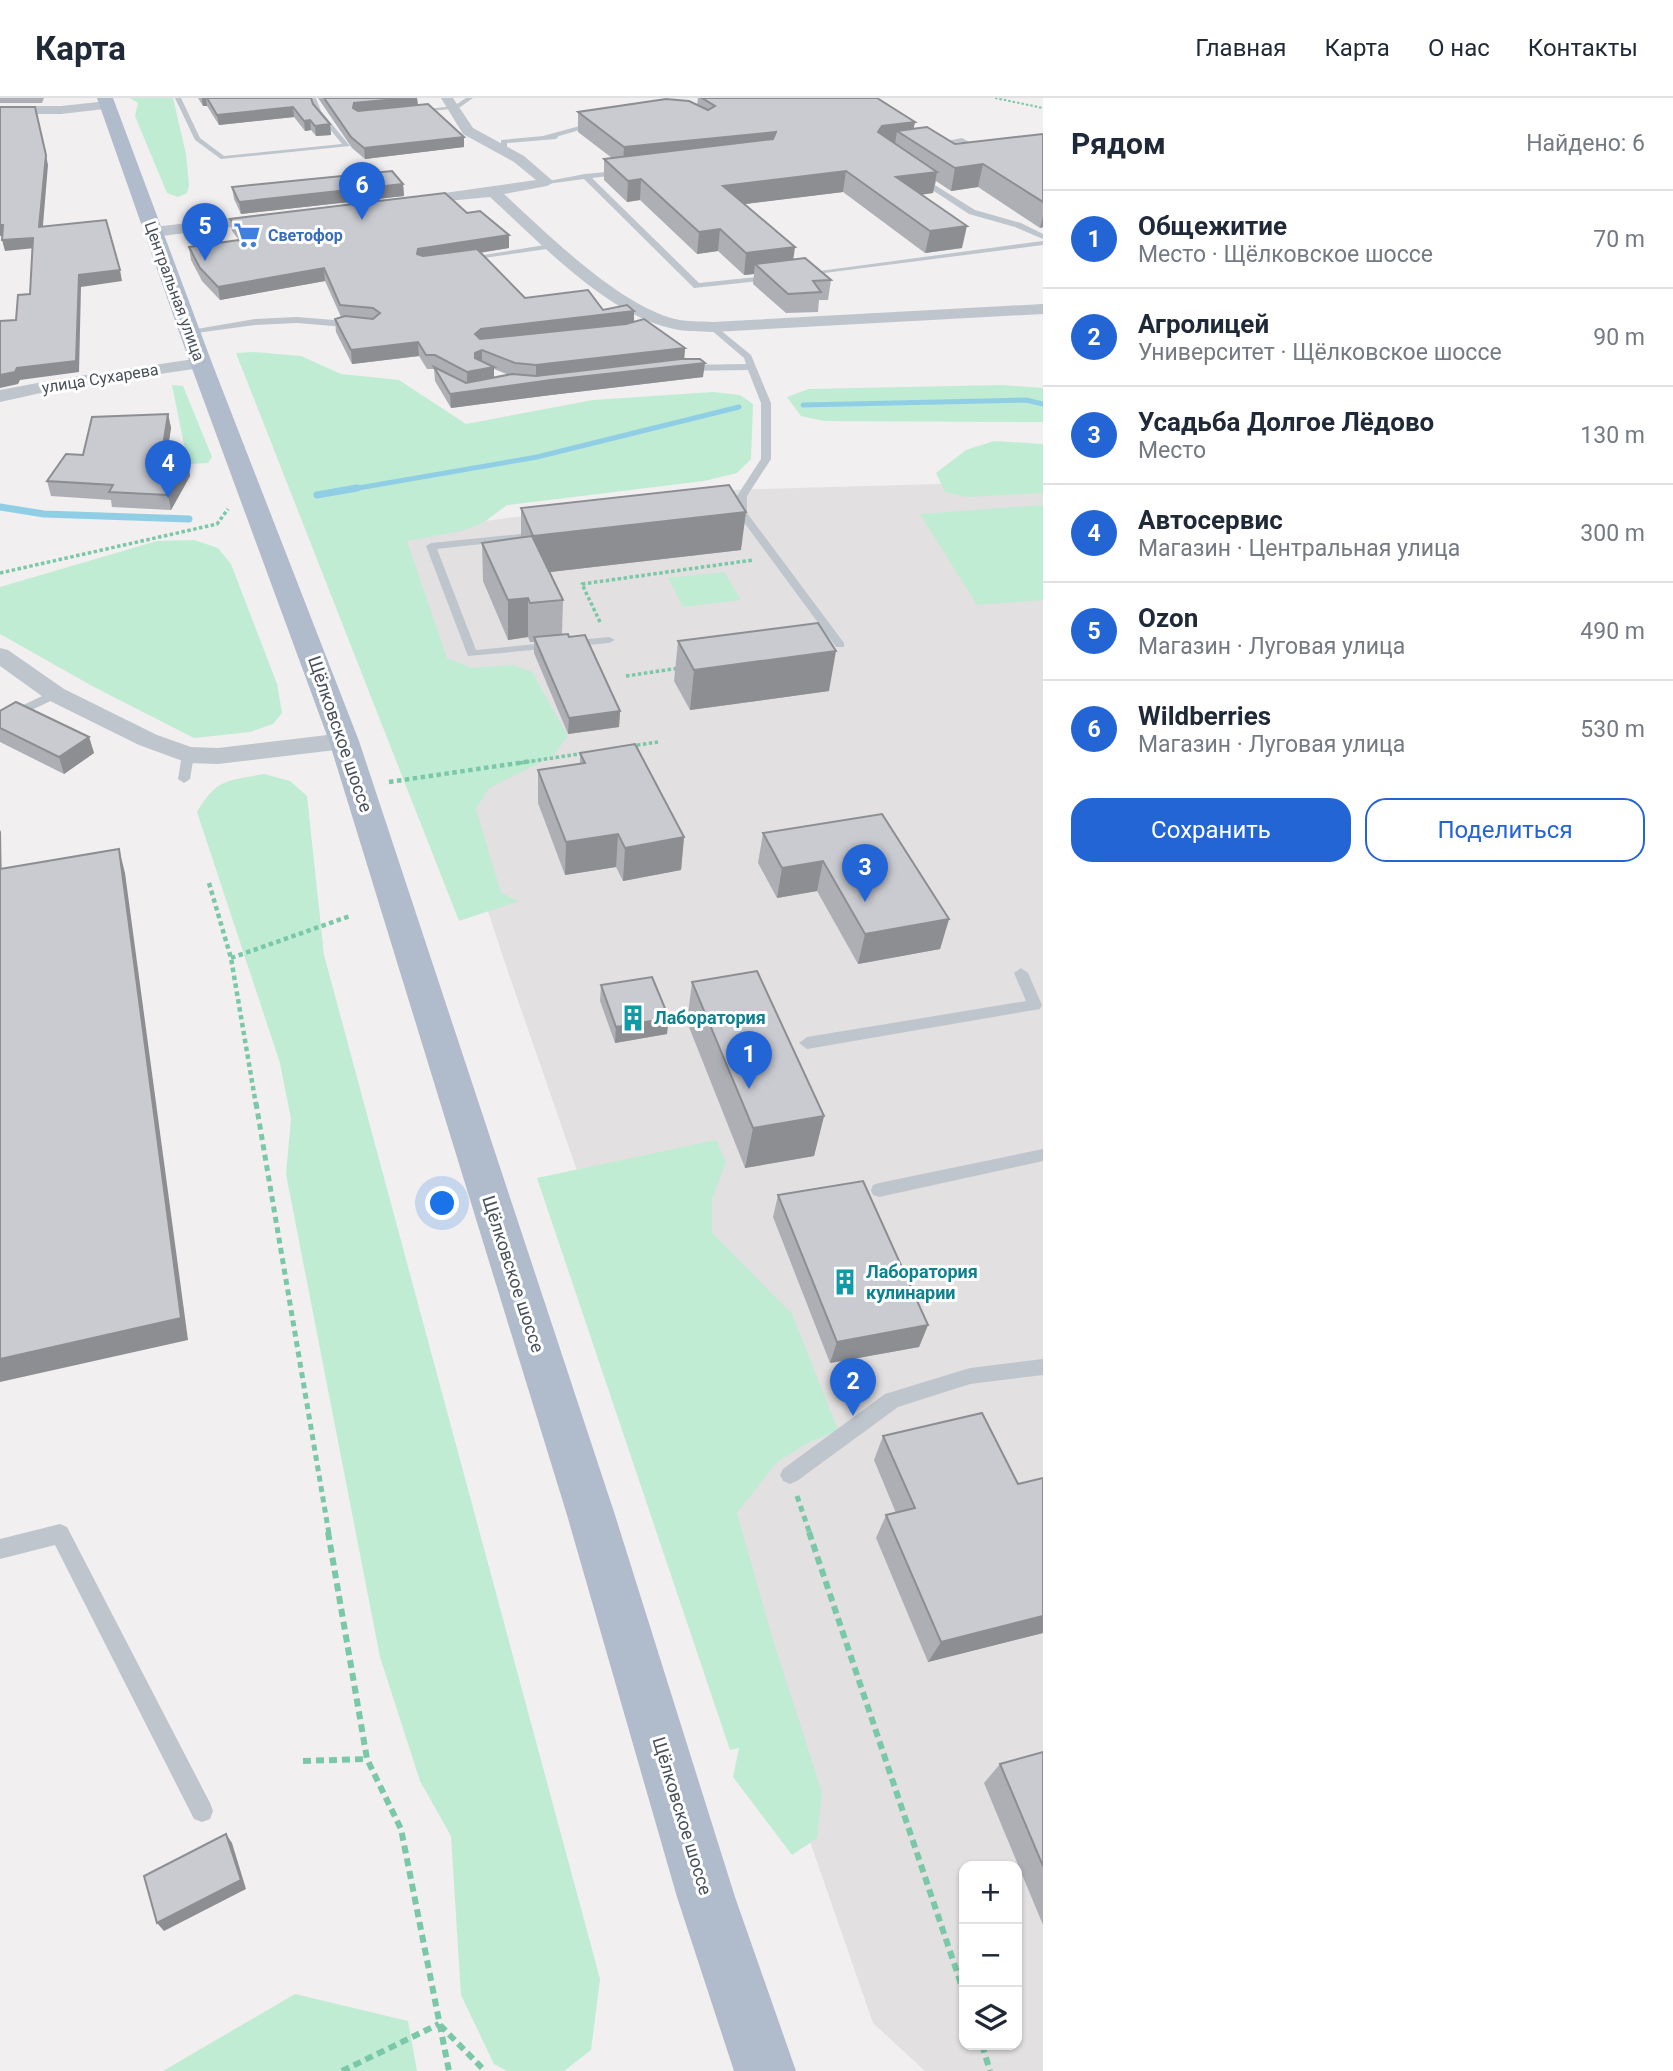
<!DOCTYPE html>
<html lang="ru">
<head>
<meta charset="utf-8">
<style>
	:root { --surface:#fff; --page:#f2f2f3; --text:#1f2937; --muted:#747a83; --line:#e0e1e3; --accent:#2465d6 }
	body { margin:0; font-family:Roboto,sans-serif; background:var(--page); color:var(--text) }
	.controls { position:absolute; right:21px; bottom:21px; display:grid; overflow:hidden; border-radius:14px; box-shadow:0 2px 5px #0004 }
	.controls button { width:63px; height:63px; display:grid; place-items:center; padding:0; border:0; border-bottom:2px solid var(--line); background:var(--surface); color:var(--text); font:35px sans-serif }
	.you { position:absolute; left:443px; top:1106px; width:24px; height:24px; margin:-18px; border:5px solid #fff; border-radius:50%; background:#1a73e8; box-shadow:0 0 0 10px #1a73e833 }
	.badge { display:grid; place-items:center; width:46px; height:46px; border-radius:50%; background:var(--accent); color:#fff; font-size:23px; font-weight:700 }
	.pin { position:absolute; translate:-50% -58px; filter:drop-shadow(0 2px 4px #0008) }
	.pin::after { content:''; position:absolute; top:37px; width:24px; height:21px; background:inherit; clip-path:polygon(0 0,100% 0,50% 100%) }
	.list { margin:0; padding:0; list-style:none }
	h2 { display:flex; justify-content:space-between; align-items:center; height:91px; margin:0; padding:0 28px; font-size:30px }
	h2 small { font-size:23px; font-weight:400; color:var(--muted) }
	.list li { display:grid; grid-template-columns:46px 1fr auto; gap:21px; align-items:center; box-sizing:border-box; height:98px; padding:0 28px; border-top:2px solid var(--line) }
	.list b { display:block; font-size:26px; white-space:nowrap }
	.list p { margin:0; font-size:23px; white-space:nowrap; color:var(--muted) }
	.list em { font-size:23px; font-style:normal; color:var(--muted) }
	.actions { display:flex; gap:14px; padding:21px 28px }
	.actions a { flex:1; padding:16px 0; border:2px solid var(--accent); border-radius:21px; text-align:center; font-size:24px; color:var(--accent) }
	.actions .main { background:var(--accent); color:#fff }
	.icon { flex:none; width:38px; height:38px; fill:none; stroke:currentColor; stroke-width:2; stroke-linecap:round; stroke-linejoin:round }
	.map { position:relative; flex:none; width:1043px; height:1973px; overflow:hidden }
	header { display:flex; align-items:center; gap:42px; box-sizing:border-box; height:98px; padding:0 35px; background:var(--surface); border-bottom:2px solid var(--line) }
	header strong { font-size:33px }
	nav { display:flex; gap:38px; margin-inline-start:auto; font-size:24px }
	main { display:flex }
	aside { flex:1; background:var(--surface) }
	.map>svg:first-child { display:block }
	.education { fill:#e2e0e0; fill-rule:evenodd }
	.green { fill:#c0ecd4 }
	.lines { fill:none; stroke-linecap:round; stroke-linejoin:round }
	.stream-far1 { stroke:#90cee6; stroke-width:5 }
	.stream { stroke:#90cee6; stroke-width:7 }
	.path-far4 { stroke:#7ac8a7; stroke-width:2; stroke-dasharray:2.5 2; stroke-linecap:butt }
	.path-far3 { stroke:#7ac8a7; stroke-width:3.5; stroke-dasharray:3.5 2.5; stroke-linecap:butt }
	.path-far2 { stroke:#7ac8a7; stroke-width:4.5; stroke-dasharray:4.5 3.5; stroke-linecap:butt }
	.path-far1 { stroke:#7ac8a7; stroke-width:5; stroke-dasharray:6 4.5; stroke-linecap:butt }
	.path { stroke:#7ac8a7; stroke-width:6; stroke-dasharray:8 5; stroke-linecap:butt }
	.lane { fill:#bec5cd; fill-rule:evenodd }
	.street { fill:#bec5cd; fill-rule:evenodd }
	.primary { fill:#b0bccc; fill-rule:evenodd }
	.wall { fill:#adafb4; fill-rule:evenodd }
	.shaded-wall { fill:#8d8e92 }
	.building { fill:#c9cbd1; stroke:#8d8e92; stroke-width:2 }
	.labels { text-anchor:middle; stroke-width:6; stroke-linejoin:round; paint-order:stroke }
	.far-shop-label { font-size:16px; font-weight:bold; fill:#366cbe; stroke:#fff; text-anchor:start }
	.far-street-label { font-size:16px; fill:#48515b; stroke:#fff }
	.street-label { font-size:18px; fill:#48515b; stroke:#fff }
	.culture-label { font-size:18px; font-weight:bold; fill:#0d838f; stroke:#fff; text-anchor:start }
</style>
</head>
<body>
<header>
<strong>Карта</strong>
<nav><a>Главная</a><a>Карта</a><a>О нас</a><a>Контакты</a></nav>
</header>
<main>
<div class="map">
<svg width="1043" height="1973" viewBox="0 0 1043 1973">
	<rect width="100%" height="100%" fill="#f1efef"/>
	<path class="education" d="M1043,383v1590h-118l-52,-48 -367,-1057 -141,-430 364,-46zM964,1768h53v179h-53z"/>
	<g class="green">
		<polygon points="130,0 173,0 186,56 189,87 187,95 178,99 167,95 135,18 138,5"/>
		<polygon points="254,254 301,258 341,276 399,282 466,326 593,302 713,294 740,297 753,306 751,361 737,375 704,383 507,407 483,425 461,433 407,443 447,560 471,570 513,567 532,574 568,638 553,658 489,690 476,711 501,795 519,803 459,823 236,255"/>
		<polygon points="172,287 183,288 212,359 208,365 188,366"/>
		<polygon points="1003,287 1043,290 1043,324 824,323 801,318 787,299 809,291"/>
		<polygon points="994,343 1043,346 1043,395 967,399 945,394 936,375 966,352"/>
		<polygon points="1043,407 1043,502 977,507 920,416"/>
		<polygon points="194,442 218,450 231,466 277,586 282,615 273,626 250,634 194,640 94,589 0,536 0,489 157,443"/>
		<polygon points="724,474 741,502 683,509 668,480"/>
		<path d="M264,676l26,7 17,15 17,159 276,1024 -9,71 -27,21h-57l-13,-7 -33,-69 -10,-159 -31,-55 -40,-124 -94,-483 5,-55 -11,-56 -83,-251c20,-34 31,-31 67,-38z"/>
		<polygon points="716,1042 726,1064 712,1101 712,1135 792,1216 838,1332 806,1346 777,1364 737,1415 773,1542 822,1694 817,1740 792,1757 733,1679 739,1650 730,1652 537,1080"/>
		<polygon points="295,1896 408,1923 417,1973 163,1973"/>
	</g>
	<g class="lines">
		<g class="stream-far1">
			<polyline points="803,307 1026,302 1043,306"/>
			<polyline points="347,392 537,359 739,309"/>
		</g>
		<g class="stream">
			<polyline points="317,397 357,390"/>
			<polyline points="0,409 44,416 189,421"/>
		</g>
		<polyline class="path-far4" points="995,0 1043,10"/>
		<g class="path-far3">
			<polyline points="0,475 217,426 228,411"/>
			<polyline points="600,524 582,486 753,462"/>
			<polyline points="626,578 680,570"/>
			<polyline points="631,648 658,644"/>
			<polyline points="520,665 585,655"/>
		</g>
		<g class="path-far2">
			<polyline points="389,684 532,663"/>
			<polyline points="209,785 231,860 256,1007"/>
			<polyline points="231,860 350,818"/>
		</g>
		<g class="path-far1">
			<polyline points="256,1005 329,1436"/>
			<polyline points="797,1398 810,1436"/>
		</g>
		<g class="path">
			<polyline points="328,1434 367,1661 401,1731 449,1973"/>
			<polyline points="809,1434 964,1895"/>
			<polyline points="303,1663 367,1661"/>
			<polyline points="440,1927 485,1973"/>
			<polyline points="982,1947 990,1973"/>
			<polyline points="342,1973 439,1926"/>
		</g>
		<g class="lane">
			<polygon points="175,0 181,0 200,40 224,58 342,46 316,14 310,0 316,0 321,13 350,48 221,61 195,42"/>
			<polygon points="466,0 473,0 453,14 450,11 413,15 410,13 454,8"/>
			<polygon points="598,23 600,26 559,38 556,41 507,45 507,54 504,56 501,54 501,42 543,38"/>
			<polygon points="962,40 987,54 982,55 961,44 929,49 926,47"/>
			<polygon points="627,72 624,76 592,80 699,185 775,177 778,181 694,190 584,81 547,86 543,84 585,76"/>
			<polygon points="917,76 975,112 1021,125 1043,136 1043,141 1015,129 969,116 914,80"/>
			<polygon points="187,127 194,129 200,147 193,145"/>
			<polygon points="1043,143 1043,147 801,178 797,176"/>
			<polygon points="551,146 554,150 463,163 459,161"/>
			<polygon points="297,219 358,224 362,227 358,230 297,225 255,227 189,236 185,233 255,221"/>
			<polygon points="713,226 751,257 771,305 771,361 747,398 747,415 844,545 844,549 836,549 737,415 737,398 761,361 761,305 748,272 684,273 680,270 684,267 746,266 744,260 710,231 710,227"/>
			<polygon points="540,434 544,435 544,439 437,451 476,552 609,539 615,542 609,545 468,558 426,448 431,445"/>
			<polygon points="55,592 59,593 59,599 0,627 0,618"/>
			<polygon points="188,653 194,657 190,681 184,685 178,681 182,657"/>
			<polygon points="1021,870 1028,875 1042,907 1040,911 807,951 799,945 807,939 1026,903 1014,875"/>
			<polygon points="1043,1051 1043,1063 879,1099 873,1097 871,1092 873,1087 879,1085"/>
			<polygon points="1043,1261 1043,1277 970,1286 898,1309 797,1383 790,1386 783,1383 780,1377 783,1371 885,1296 970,1270"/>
			<polygon points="60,1426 67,1429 210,1705 213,1713 210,1721 202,1724 194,1721 55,1447 0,1461 0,1441"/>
		</g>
		<g class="street">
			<path d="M441,0h12l20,30 51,28 30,26 -7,4 -43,8c44,40 113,110 171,125 12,3 26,2 38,3l330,-18v10l-330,18c-14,-1 -29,0 -43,-4 -64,-15 -132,-87 -180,-131l-86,8 -2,-3 2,-3 5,-1 127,-18 -22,-18 -51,-28z"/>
			<polygon points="108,3 113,4 113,10 61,16 0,16 0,8 61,8"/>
			<polygon points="274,115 279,117 282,120 279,123 154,139 146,134 154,129"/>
			<polygon points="201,260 210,265 207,269 59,291 0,304 0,292 59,281"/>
			<polygon points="0,550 8,552 64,591 157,637 191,649 218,650 344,635 353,638 357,643 353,648 344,651 218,666 188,665 139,647 46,601 0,568"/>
		</g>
		<polygon class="primary" points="97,0 113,0 212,265 359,643 615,1417 735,1799 796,1973 734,1973 677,1799 567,1417 329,643 190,265"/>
	</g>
	<g class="wall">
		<polygon points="0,0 44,0 42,5 0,5"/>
		<polygon points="198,0 311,0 313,6 330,26 331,37 316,38 311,32 305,33 294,19 219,27 207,8 203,8"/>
		<polygon points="318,0 417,0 418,7 464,49 365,61 352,50"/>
		<polygon points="698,0 877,0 915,24 913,31 955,46 1043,36 1043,129 1040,130 978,89 951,93 936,83 933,95 921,97 962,150 925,155 843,94 744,106 793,162 831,182 828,202 819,202 818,214 786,215 753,186 754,176 744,177 718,153 697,156 640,102 627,104 604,82 604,61 612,60 578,34 578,14 697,7"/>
		<polygon points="403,86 404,98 241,116 234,101 232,89"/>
		<path d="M467,115l42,35 -29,5 45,45 78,12 31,1v11l51,26 -1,11 19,18 -152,18 -100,13 -16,-27 -1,-12h-7l-8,-13 -67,8 -16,-32 -1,-13 6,-2 -16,-36 -105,19 -18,-19 -11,-21 -2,-13 50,-7 -7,-9 -2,-12zM494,271l15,6 -15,3z"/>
		<polygon points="168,316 171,330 166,362 188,363 190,378 171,412 112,409 111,402 51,398 47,383 83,357"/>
		<polygon points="521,410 741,452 550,474 563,502 562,536 620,613 619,629 568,636 534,555 534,544 530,544 528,539 508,542 483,483 482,445 521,440"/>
		<polygon points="678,543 829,593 690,612 674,583"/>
		<polygon points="0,613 89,639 94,655 64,676 0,644"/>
		<polygon points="580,655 684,739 681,772 623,783 616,769 565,777 538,705 538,672 580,666"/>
		<polygon points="763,735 949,821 940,851 858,866 817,793 777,800 758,765"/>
		<polygon points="692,884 824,1018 814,1058 745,1070 687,924"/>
		<polygon points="601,887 667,936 615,945 600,903"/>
		<polygon points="778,1097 928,1227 919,1249 830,1265 773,1119"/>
		<polygon points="883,1338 1018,1386 1043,1380 1043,1535 928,1564 876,1440 886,1417 896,1415 874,1362"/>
		<polygon points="1043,1654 1043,1827 984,1685 1000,1666"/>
	</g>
	<g class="shaded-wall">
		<polygon points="202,0 206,0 207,8 203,8"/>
		<polygon points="408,0 417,0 418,9 355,15 353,10 354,5"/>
		<polygon points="293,9 294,19 219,27 217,17"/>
		<polygon points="310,22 311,32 305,33 304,23"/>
		<polygon points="915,24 911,42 897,33 895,46 878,34 882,28"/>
		<polygon points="330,26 331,37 316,38 315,28"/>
		<polygon points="776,34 774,54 623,69 624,49"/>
		<polygon points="464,39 464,49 365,61 364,50"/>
		<polygon points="46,57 48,67 42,139 39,129"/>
		<polygon points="983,66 978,89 951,93 955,70"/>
		<polygon points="846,73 843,94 721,109 723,88"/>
		<polygon points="937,74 933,95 892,100 896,79"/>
		<polygon points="641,81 640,102 627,104 628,83"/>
		<polygon points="403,86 404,98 241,116 239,104"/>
		<polygon points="1043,118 1043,129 1040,130"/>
		<polygon points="0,127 3,127 6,137 0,138"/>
		<polygon points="967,128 962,150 925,155 930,133"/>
		<polygon points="720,131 718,153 697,156 699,134"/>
		<polygon points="509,137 509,150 419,164 417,156 418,151"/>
		<polygon points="33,140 35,150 5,153 2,142"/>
		<polygon points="795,149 792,171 755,166 754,176 744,177 746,155"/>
		<polygon points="324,170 325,183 220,202 218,189"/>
		<polygon points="120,172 122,183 81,189 79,274 20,282 18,286 0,290 0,277 17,270 79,177"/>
		<polygon points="634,213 634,227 482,244 475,236 481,231"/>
		<polygon points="418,244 419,258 352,266 351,252"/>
		<polygon points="685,250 684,264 536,281 536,267"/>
		<polygon points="482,252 482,266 475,269 475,255"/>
		<polygon points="705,265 703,279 551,297 451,310 450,296 551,282"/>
		<polygon points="494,269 494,283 467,288 467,274"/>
		<polygon points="168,316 171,330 164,376 161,361"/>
		<polygon points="188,363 190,378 171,412 168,397"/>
		<polygon points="746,414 741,452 533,476 533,438"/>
		<polygon points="528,500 528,539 508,542 508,502"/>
		<polygon points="836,553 829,593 690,612 694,572"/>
		<polygon points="620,613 619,629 568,636 569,620"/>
		<polygon points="89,639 94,655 64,676 59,659"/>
		<polygon points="0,732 1,734 2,796 0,789"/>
		<polygon points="618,736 616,769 565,777 566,744"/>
		<polygon points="684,739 681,772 623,783 625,750"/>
		<polygon points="119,751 125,775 188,1242 0,1284 0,1261"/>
		<polygon points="823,763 817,793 777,800 782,770"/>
		<polygon points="949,821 940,851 858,866 865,836"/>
		<polygon points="669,920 667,936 615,945 616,929"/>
		<polygon points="824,1018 814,1058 745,1070 753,1030"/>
		<polygon points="928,1227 919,1249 830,1265 837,1244"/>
		<polygon points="1043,1518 1043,1535 928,1564 941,1544"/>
		<polygon points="226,1736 232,1745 246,1791 164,1833 157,1825"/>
	</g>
	<g class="building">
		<polygon points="207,0 311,0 313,6 330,26 315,28 310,22 304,23 293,9 217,17"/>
		<polygon points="324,0 408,0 354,5 353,10 358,13 428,6 464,39 364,50 351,39"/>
		<polygon points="702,0 877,0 915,24 882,28 878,34 937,74 896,79 967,128 930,133 846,73 723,88 795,149 746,155 720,131 699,134 641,81 628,83 604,61 773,41 776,34 624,49 578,14 666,1 689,3 708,12 715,8"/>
		<polygon points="0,9 35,9 46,57 39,129 106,122 120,172 79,177 76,263 17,270 15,274 0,277 0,223 16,222 18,197 30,196 33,140 2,142 3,127 0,127"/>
		<polygon points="927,29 955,46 1043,36 1043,104 983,66 955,70 897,33"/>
		<polygon points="392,73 403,86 239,104 232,89"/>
		<polygon points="445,95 467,115 480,113 509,137 418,151 417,156 423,158 477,151 525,200 588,192 603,212 627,207 634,213 481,231 475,236 480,241 626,226 644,221 685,250 536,267 515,265 482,252 475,255 475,260 494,269 467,274 435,257 426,257 418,244 351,252 335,221 345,218 373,221 380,215 373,210 340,207 324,170 218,189 200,170 189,149 246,141 230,121"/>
		<polygon points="805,160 831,182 813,183 821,194 788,196 755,166"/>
		<polygon points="681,261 700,261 705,265 551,282 450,296 434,269 466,285 512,276 536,278"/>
		<polygon points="168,316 161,361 188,363 168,397 109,394 113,387 47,383 66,356 83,357 92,319"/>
		<polygon points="729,387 746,414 533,438 521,410"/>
		<polygon points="532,438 563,502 530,505 528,500 508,502 482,445"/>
		<polygon points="818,525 836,553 694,572 678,543"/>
		<polygon points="568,536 569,539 585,537 620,613 569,620 534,539"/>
		<polygon points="16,604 89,639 59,659 0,630 0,613"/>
		<polygon points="635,646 684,739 625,750 618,736 566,744 538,672 585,665 580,655"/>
		<polygon points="882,716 949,821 865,836 823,763 782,770 763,735"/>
		<polygon points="119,751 181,1220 0,1261 0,771"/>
		<polygon points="757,873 824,1018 753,1030 692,884"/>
		<polygon points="652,879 669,920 616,929 601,887"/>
		<polygon points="863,1083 928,1227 837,1244 778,1097"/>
		<polygon points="982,1315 1018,1386 1043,1380 1043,1518 941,1544 886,1417 915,1410 883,1338"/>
		<polygon points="1043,1654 1043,1768 1000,1666"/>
		<polygon points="226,1736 241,1782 157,1825 144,1778"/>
	</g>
	<defs>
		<g id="supermarket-bare" transform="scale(2.1)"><path d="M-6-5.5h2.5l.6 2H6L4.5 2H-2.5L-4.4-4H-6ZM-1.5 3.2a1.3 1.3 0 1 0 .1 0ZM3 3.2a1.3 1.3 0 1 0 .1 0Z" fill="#3f7fe0" stroke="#fff" stroke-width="2.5" paint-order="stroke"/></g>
		<g id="building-bare" transform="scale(2.1)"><path d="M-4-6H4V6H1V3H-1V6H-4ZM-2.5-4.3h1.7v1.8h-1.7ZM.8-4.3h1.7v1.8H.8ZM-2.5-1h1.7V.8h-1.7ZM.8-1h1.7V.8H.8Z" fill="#0f9aa8" stroke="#fff" stroke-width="2.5" paint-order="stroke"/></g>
	</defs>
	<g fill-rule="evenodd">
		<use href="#supermarket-bare" x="247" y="137"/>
		<use href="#building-bare" x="633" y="920"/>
		<use href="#building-bare" x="845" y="1184"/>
	</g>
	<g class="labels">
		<g class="far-shop-label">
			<text x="268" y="143">Светофор</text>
		</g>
		<g class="far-street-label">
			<text transform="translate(175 193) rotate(70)" y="6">Центральная улица</text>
			<text transform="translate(100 280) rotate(-9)" y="6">улица Сухарева</text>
		</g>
		<g class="street-label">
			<text transform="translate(340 636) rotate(71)" y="6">Щёлковское шоссе</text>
			<text transform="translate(513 1176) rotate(72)" y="6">Щёлковское шоссе</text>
			<text transform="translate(682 1718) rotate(73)" y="6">Щёлковское шоссе</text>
		</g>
		<g class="culture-label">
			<text x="654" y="926">Лаборатория</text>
			<text x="866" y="1180">Лаборатория<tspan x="866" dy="21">кулинарии</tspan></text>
		</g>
	</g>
</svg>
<div class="controls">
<button>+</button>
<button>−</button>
<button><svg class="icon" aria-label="layers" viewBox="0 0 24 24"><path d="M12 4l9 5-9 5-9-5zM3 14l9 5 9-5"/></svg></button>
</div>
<div class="you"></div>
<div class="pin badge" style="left:749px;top:991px">1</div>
<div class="pin badge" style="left:853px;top:1318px">2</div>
<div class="pin badge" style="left:865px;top:804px">3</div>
<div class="pin badge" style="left:168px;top:400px">4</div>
<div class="pin badge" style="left:205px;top:163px">5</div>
<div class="pin badge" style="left:362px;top:122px">6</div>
</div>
<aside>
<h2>Рядом<small>Найдено: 6</small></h2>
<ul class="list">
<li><span class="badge">1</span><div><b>Общежитие</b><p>Место · Щёлковское шоссе</p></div><em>70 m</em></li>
<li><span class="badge">2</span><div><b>Агролицей</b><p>Университет · Щёлковское шоссе</p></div><em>90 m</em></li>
<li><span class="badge">3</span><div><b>Усадьба Долгое Лёдово</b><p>Место</p></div><em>130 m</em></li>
<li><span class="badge">4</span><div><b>Автосервис</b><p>Магазин · Центральная улица</p></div><em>300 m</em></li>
<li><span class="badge">5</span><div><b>Ozon</b><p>Магазин · Луговая улица</p></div><em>490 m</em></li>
<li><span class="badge">6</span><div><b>Wildberries</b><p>Магазин · Луговая улица</p></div><em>530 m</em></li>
</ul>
<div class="actions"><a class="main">Сохранить</a><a>Поделиться</a></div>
</aside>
</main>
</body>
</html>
